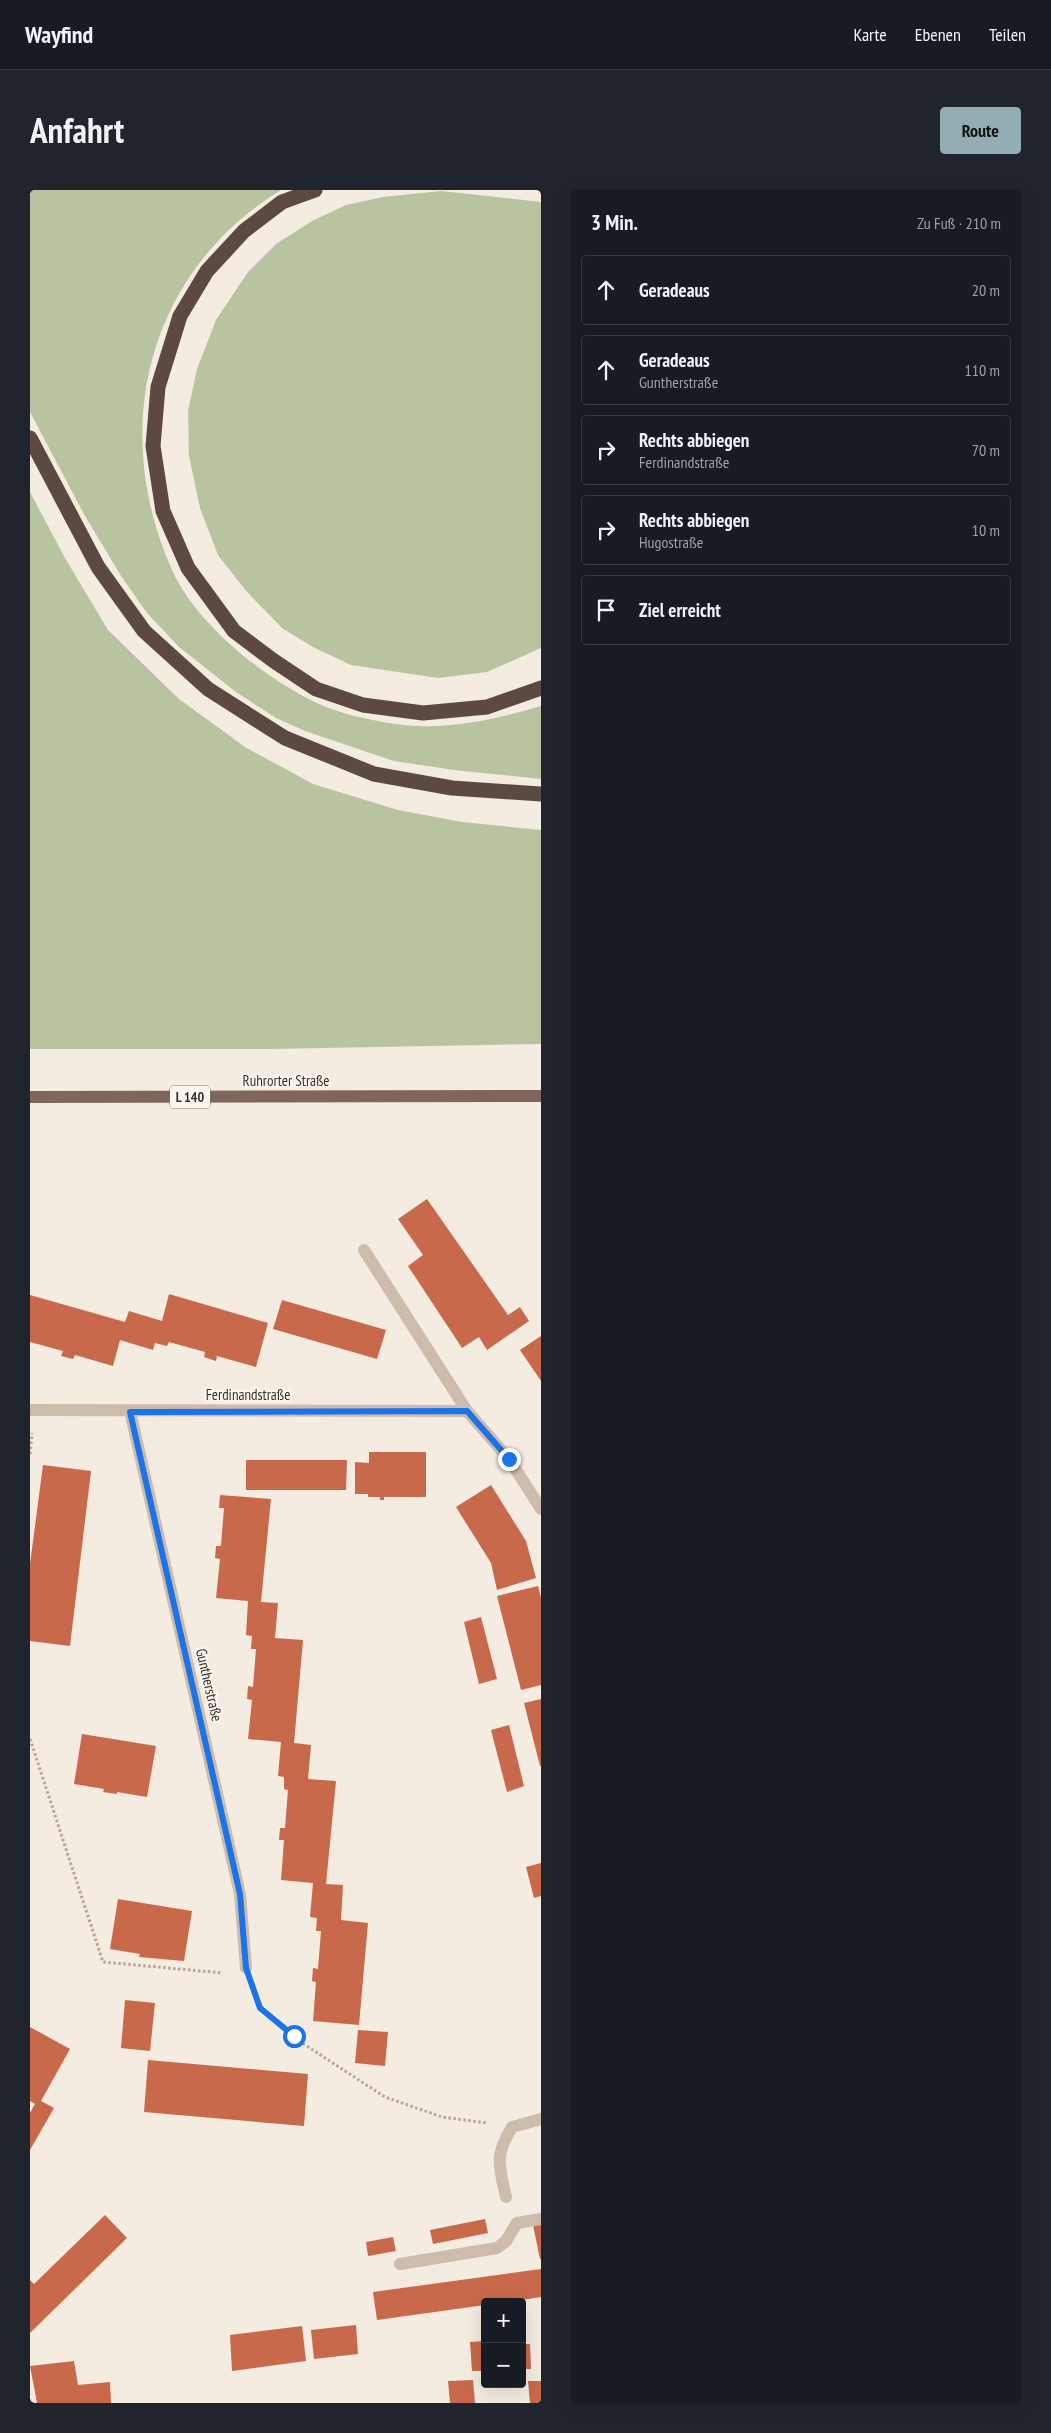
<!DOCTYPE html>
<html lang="de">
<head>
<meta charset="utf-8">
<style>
	:root { --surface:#171b24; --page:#20242c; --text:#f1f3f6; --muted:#9ea1a6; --line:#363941; --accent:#92aeb2 }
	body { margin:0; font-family:"PT Sans Narrow",sans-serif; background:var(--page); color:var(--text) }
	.controls { position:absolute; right:15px; bottom:15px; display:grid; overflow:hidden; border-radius:5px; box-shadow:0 5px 20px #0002 }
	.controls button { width:45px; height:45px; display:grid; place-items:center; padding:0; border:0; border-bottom:1px solid var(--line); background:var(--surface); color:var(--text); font:25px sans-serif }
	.stop { position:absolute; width:15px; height:15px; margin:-11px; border:4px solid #1a73e8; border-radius:50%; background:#fff }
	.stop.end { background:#1a73e8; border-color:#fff; box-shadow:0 1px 5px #0008 }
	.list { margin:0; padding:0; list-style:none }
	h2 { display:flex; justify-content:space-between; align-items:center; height:65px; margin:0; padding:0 20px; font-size:21px }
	h2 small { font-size:16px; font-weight:400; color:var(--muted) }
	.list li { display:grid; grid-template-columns:32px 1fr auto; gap:15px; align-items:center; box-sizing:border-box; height:70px; margin:0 10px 10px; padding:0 10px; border:1px solid var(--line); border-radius:5px }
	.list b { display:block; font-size:19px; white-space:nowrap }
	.list p { margin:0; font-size:16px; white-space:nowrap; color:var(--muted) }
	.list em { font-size:16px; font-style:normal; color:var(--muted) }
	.icon { flex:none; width:28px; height:28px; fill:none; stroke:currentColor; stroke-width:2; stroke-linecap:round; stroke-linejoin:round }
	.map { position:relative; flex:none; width:511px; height:2213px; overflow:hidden; border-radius:5px }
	header { display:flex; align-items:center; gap:30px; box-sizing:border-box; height:70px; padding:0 25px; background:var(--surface); border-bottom:1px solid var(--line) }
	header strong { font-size:24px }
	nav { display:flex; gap:28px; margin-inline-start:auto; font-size:18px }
	.intro { display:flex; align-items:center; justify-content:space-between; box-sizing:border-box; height:120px; padding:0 30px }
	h1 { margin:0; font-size:35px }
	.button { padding:12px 22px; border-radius:5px; background:var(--accent); color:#111; font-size:18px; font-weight:700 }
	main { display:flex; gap:30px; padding:0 30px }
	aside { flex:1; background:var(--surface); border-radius:5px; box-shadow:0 5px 20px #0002 }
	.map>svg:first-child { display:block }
	.green { fill:#b8c4a0 }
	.building { fill:#c8694b }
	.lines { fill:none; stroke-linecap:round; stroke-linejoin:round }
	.path { stroke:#b9a596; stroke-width:3; stroke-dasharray:2.5 2.5; stroke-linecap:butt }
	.lane { stroke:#cdbbac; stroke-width:12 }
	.street { stroke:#cdbbac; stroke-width:12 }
	.primary { stroke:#7d675c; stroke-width:12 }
	.highway { stroke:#5c4a42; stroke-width:15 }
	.route { stroke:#1a73e8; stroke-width:6 }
	.labels { text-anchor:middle; stroke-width:4.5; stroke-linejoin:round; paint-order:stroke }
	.shield { fill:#fbf5ee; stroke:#756b66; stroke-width:1 }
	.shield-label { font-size:14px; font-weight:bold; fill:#3b302b }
	.street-label { font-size:15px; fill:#3b302b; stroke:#fbf5ee }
</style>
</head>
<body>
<header>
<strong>Wayfind</strong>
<nav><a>Karte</a><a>Ebenen</a><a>Teilen</a></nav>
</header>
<div class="intro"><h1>Anfahrt</h1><a class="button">Route</a></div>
<main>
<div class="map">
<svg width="511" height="2213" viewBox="0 0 511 2213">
	<rect width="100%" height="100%" fill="#f4ebe1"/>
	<g class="green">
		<path d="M0,0h251c-134,82 -172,239 -109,380 24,54 92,108 145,133 24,11 52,17 79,21 49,7 98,-4 145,-18v73l-87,-9 -60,-9 -89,-30 -29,-13 -40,-26 -57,-45 -32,-34 -26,-37 -36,-60 -55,-104z"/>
		<polygon points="411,1 511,12 511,458 457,482 408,488 321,475 283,457 252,438 217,402 188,365 170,318 159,266 158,221 167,179 186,130 218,82 246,54 282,31 316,15 353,7"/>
		<polygon points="0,302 35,368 78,440 149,509 215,557 283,594 368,620 432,632 511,640 511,854 240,859 0,859"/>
	</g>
	<g class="building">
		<polygon points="397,1009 478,1125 490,1117 499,1131 457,1160 449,1147 432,1158 378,1076 393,1065 368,1029"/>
		<polygon points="139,1104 238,1133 226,1177 187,1166 186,1171 174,1167 175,1162 139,1152 137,1156 125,1153 123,1160 90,1150 83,1176 45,1165 43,1169 31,1166 33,1161 0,1152 0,1105 95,1132 99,1121 132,1131"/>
		<polygon points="252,1110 356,1140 347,1169 243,1139"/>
		<polygon points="511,1146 511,1191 490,1160"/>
		<polygon points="339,1262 396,1262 396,1307 354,1307 354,1310 350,1310 350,1307 338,1307 338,1304 325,1304 325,1272 339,1273"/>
		<polygon points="216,1270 317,1270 316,1300 216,1300"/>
		<polygon points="13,1275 61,1281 40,1456 0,1451 0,1374"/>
		<polygon points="461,1295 496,1351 506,1388 467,1400 461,1373 426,1317"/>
		<polygon points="190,1305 241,1309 231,1412 248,1413 245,1448 273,1450 264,1553 281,1555 278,1589 306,1591 296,1694 313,1695 311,1730 338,1733 329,1835 283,1831 286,1792 282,1791 283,1778 288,1779 291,1741 286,1741 287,1728 280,1727 283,1693 251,1690 254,1650 249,1650 250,1638 255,1638 258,1600 254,1599 254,1587 248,1586 251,1552 218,1549 222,1510 217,1509 218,1496 223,1497 226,1459 221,1459 222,1446 216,1445 218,1411 186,1408 190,1369 185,1368 186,1356 191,1356 194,1318 189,1318"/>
		<polygon points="508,1396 511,1408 511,1495 491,1500 467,1406"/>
		<polygon points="451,1427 467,1489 449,1494 434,1432"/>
		<polygon points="511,1509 511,1576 510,1576 494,1513"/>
		<polygon points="479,1535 494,1596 477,1602 461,1540"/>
		<polygon points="52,1544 126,1556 117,1607 87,1602 87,1604 73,1602 74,1599 44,1594"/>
		<polygon points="511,1673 511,1706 504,1708 496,1677"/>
		<polygon points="88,1709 162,1721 154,1771 109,1767 110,1764 80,1759"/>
		<polygon points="95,1810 125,1813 120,1861 91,1858"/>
		<polygon points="0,1837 40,1859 11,1911 24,1918 0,1960 0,1923 5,1914 0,1911"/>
		<polygon points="328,1840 358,1842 355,1876 325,1873"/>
		<polygon points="118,1870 278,1884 274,1936 114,1922"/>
		<polygon points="75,2025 97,2048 0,2143 0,2090 4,2094"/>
		<polygon points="455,2029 458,2043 403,2054 400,2040"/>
		<polygon points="511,2034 511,2069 510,2069 503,2035"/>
		<polygon points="363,2047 366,2061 338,2066 336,2052"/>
		<polygon points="511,2079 511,2107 479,2112 455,2112 455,2115 347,2130 343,2102"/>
		<polygon points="326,2135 328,2164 284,2169 281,2140"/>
		<polygon points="272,2136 276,2171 202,2181 200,2145"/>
		<polygon points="455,2151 455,2181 442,2181 440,2152"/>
		<polygon points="492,2154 500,2154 501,2179 492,2179"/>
		<polygon points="44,2171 48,2195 80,2192 81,2213 7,2213 0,2176"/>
		<polygon points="443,2190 445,2213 420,2213 418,2191"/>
		<polygon points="498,2191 511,2191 511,2213 500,2213"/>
	</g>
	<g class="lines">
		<g class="path">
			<polyline points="0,1264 2,1243"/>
			<polyline points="0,1549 73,1772 193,1783"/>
			<polyline points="223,1800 230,1818 263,1847 355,1907 412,1927 457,1933"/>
		</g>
		<g class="lane">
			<polyline points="334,1060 437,1221"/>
			<path d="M476,2007c-7,-32 -12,-40 6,-70l29,-8"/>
			<polyline points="370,2074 467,2058 476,2051 487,2033 511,2029"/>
		</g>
		<g class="street">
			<polyline points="0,1220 437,1221 479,1269 511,1319"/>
			<polyline points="100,1221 210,1704 216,1778"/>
		</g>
		<polyline class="primary" points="0,907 511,906"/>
		<g class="highway">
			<polyline points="285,0 252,12 214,41 177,81 150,126 128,197 123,256 133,321 158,378 204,441 244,471 286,499 333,515 393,523 457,517 511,498"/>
			<polyline points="0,248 68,377 114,441 178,499 255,548 344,584 422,598 511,604"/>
		</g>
	</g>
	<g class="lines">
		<polyline class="route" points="264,1846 230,1818 216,1778 210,1704 100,1222 437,1221 479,1269"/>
	</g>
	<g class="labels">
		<rect class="shield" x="140" y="895.5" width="40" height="23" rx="4"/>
		<g class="shield-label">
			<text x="160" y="912">L 140</text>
		</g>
		<g class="street-label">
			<text x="256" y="896">Ruhrorter Straße</text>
			<text x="218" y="1210">Ferdinandstraße</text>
			<text transform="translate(179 1495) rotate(77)" y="5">Guntherstraße</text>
		</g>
	</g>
</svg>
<div class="controls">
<button>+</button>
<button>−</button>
</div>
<div class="stop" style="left:264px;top:1846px"></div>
<div class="stop end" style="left:479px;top:1269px"></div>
</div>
<aside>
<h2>3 Min.<small>Zu Fuß · 210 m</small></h2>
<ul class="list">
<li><svg class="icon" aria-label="ahead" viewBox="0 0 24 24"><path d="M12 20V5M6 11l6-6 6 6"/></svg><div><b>Geradeaus</b></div><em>20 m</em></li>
<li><svg class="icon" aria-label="ahead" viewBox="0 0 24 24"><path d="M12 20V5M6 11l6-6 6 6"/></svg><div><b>Geradeaus</b><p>Guntherstraße</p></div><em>110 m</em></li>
<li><svg class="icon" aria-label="right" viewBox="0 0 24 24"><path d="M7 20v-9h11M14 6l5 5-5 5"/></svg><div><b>Rechts abbiegen</b><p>Ferdinandstraße</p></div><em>70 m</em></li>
<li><svg class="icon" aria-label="right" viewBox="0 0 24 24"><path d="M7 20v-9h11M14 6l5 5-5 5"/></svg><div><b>Rechts abbiegen</b><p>Hugostraße</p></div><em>10 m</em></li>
<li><svg class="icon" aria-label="arrive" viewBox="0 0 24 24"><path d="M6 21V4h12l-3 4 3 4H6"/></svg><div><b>Ziel erreicht</b></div></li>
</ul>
</aside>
</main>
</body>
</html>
